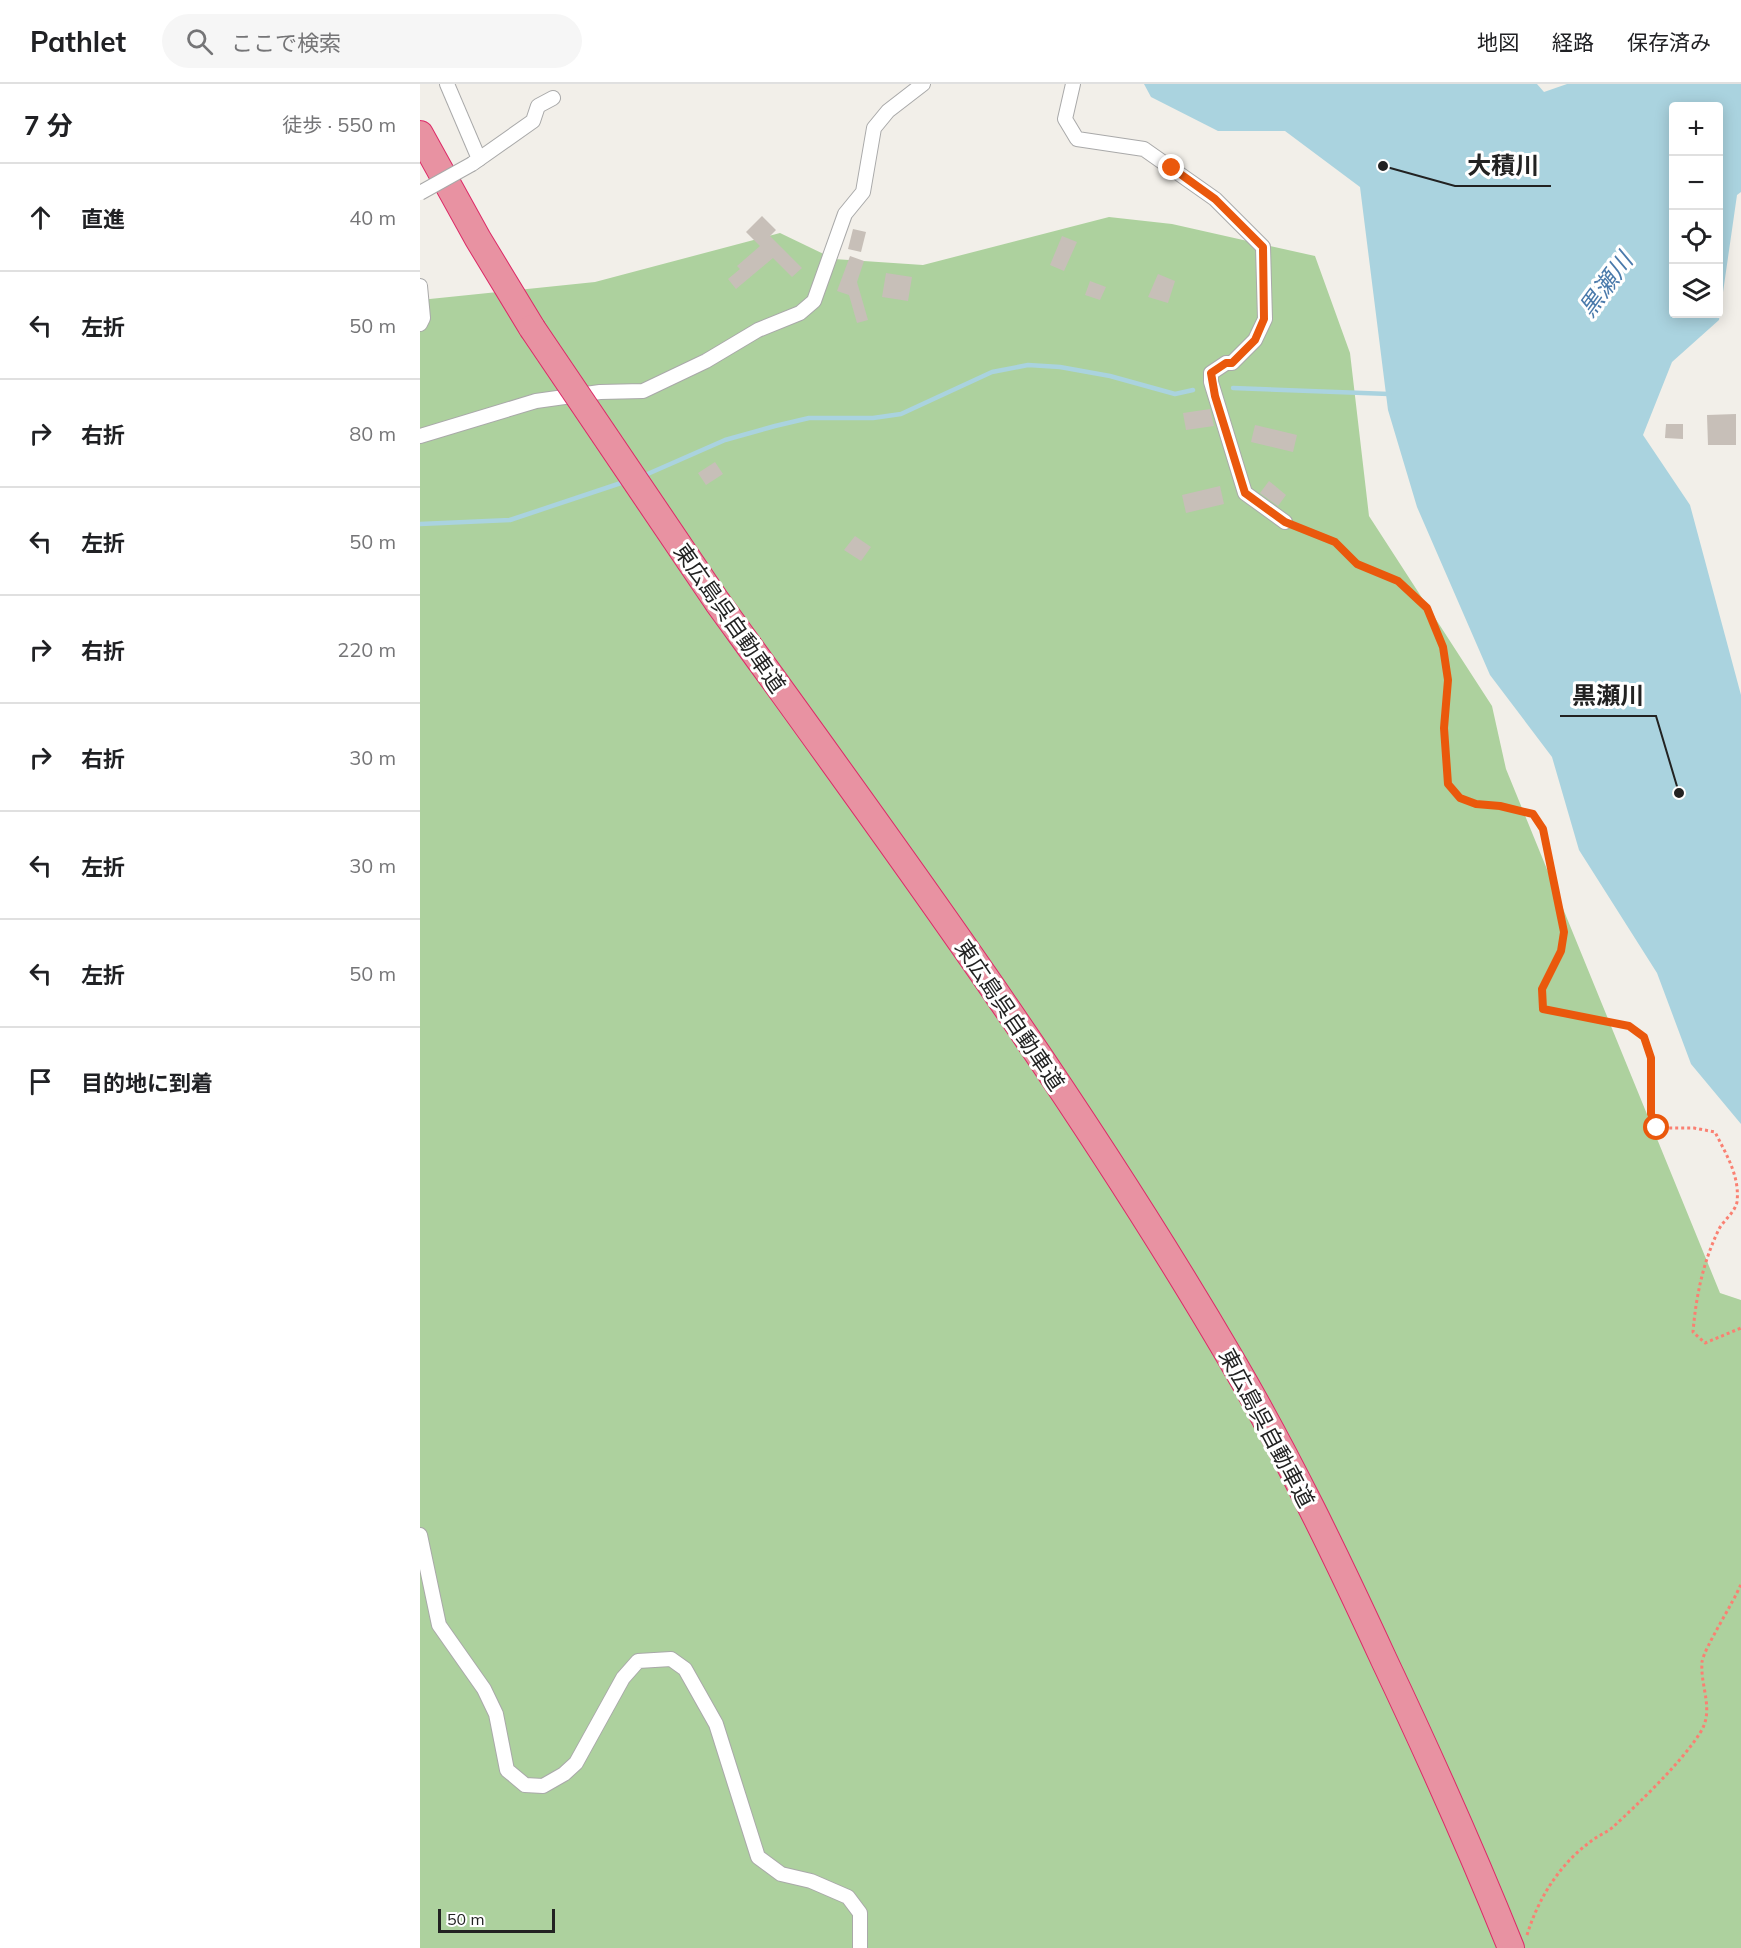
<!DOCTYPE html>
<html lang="ja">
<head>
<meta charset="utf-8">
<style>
	:root { --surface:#fff; --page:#f6f6f6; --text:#202124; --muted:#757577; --line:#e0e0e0 }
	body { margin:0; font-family:Mulish,"Noto Sans JP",sans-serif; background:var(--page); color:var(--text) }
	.controls { position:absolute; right:18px; top:18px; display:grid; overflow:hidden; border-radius:6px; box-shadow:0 3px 15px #0003 }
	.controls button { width:54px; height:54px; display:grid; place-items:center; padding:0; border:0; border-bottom:2px solid var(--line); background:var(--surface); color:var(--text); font:30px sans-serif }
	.scale { position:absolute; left:18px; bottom:15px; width:117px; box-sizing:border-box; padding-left:6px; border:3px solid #222; border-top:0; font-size:16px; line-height:21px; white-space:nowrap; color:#222; -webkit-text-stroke:4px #fff; paint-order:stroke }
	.stop { position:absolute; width:18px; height:18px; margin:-14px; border:4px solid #ea580c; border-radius:50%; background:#fff }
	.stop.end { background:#ea580c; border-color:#fff; box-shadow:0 2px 6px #0008 }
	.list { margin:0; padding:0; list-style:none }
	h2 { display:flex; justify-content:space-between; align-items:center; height:78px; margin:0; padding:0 24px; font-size:26px }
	h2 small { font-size:20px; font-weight:400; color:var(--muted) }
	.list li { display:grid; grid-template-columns:39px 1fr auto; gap:18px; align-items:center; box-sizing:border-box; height:108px; padding:0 24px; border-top:2px solid var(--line) }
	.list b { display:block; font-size:22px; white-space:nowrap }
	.list em { font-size:20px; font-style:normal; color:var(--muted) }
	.icon { flex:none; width:33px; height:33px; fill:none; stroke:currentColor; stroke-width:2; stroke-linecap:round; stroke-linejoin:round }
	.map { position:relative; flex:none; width:1321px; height:1864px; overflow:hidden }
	header { display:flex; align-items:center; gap:36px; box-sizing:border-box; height:84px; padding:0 30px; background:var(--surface); border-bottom:2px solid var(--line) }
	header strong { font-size:28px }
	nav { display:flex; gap:33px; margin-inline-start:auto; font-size:21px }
	.search { width:420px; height:54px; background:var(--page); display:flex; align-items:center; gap:15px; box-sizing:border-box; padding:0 21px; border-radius:33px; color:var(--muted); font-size:22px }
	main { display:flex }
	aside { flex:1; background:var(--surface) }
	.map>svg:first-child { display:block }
	.forest { fill:#add19e }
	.water { fill:#aad3df; fill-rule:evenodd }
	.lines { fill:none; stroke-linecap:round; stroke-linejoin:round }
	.stream { stroke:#aad3df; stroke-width:4.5 }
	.building { fill:#c7bfb8 }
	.street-casing { stroke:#a9a9a9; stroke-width:16 }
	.highway-casing { stroke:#dc2a67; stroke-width:28 }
	.path { stroke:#fa8072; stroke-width:3; stroke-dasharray:3 3; stroke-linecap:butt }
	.street { stroke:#fff; stroke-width:14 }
	.highway { stroke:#e892a2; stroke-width:26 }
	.street-bridge-casing { stroke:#a9a9a9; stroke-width:16; stroke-linecap:butt }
	.highway-bridge-casing { stroke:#dc2a67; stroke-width:28; stroke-linecap:butt }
	.street-bridge { stroke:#fff; stroke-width:14 }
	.highway-bridge { stroke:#e892a2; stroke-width:26 }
	.route { stroke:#ea580c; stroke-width:8 }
	.labels { text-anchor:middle; stroke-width:6; stroke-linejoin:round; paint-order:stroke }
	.street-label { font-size:22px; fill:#222; stroke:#fff }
	.water-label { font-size:24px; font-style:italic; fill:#4a7aab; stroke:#fff }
	.leader { fill:none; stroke:#222; stroke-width:2 }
	.callout-dot { fill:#222; stroke:#fff; stroke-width:2 }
	.callout-label { font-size:24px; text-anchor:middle; font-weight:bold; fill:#222; stroke:#fff; stroke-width:6; stroke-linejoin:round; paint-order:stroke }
</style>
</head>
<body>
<header>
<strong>Pathlet</strong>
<div class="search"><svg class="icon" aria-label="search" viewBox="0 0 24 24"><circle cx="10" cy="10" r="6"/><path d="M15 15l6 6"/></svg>ここで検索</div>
<nav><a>地図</a><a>経路</a><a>保存済み</a></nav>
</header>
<main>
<aside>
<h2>7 分<small>徒歩 · 550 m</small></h2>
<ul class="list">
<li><svg class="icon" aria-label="ahead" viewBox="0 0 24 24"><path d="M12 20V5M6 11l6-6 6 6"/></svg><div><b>直進</b></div><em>40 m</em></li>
<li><svg class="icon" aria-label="left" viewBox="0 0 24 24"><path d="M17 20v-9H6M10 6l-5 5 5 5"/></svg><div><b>左折</b></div><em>50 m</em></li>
<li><svg class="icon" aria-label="right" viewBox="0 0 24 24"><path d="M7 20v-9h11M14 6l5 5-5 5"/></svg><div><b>右折</b></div><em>80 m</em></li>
<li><svg class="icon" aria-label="left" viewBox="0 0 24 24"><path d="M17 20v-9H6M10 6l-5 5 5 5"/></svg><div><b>左折</b></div><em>50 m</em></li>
<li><svg class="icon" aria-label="right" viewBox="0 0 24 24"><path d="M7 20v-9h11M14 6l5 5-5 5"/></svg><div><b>右折</b></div><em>220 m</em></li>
<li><svg class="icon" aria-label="right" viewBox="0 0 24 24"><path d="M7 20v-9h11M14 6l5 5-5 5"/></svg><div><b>右折</b></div><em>30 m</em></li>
<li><svg class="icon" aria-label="left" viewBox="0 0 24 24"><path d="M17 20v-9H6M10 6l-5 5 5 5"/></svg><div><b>左折</b></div><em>30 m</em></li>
<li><svg class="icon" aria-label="left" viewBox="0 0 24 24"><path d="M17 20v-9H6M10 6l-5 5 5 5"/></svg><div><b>左折</b></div><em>50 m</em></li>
<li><svg class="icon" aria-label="arrive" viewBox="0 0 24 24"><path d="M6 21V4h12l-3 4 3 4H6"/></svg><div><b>目的地に到着</b></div></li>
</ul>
</aside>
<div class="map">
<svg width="1321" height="1864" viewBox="0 0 1321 1864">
	<rect width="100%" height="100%" fill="#f2efe9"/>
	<polygon class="forest" points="689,133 752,140 895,172 930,269 949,432 1072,622 1086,685 1300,1209 1321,1216 1321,1864 0,1864 0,216 175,198 360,149 414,175 503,181"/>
	<path class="water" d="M724,0h393l7,8 23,-8h174v108l-4,3 -18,125 -47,42 -29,73 47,70 51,190v429l-50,-60 -34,-91 -78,-123 -27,-93 -62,-82 -73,-168 -29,-97 -28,-223 -75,-56h-67l-67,-34zM1298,22v208h-44v-208z"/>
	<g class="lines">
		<g class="stream">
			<polyline points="813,304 969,310"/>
			<polyline points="223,392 305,356 355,342 389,334 453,334 481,330 572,288 608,281 640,283 690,292 755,310 773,306"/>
			<polyline points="0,440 90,436 207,397"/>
		</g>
	</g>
	<g class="building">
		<polygon points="342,132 356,146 350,152 382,184 372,193 353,174 316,205 308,195 320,185 317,182 340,162 326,148"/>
		<polygon points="433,145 446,148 441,168 428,165"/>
		<polygon points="642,152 657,158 644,187 630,181"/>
		<polygon points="430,172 444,177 437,198 448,236 437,239 429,211 417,207"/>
		<polygon points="466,189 492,193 488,217 462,213"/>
		<polygon points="738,190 755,197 748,219 728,213"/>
		<polygon points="670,197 686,203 680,216 665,211"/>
		<polygon points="790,325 794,342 766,346 763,329"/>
		<polygon points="1316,330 1316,361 1288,361 1287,331"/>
		<polygon points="1246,340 1263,340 1263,355 1245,354"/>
		<polygon points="835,341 877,351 873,368 831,358"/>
		<polygon points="295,378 303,390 286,401 278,389"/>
		<polygon points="849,397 866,411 858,422 840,409"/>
		<polygon points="800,402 804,420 766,429 762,411"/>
		<polygon points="435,452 451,463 441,477 424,466"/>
	</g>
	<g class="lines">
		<g class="street-casing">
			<g id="street">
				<polyline points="27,0 59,75"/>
				<polyline points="653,0 645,35 657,55 724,65 795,115 843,163 845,235 835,256 812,279 806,279 791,289 791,298 825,409 865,438"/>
				<polyline points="52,80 113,37 118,22 133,14"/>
				<polyline points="0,202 3,234 0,240"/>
				<polyline points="0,352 116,317 180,308 223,307 286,277 338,246 380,229 394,217 425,130 443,108 454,44 468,27 503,0"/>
				<polyline points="0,1451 19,1541 64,1605 76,1630 87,1686 105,1701 123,1702 144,1690 156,1679 203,1594 218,1577 251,1575 265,1585 296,1640 338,1773 361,1790 391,1797 428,1813 440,1829 440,1864"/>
			</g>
		</g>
		<g class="highway-casing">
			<g id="highway">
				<polyline points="0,50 58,155 112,244"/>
				<path d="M298,519c179,247 359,493 513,756 57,97 106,199 153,301 45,95 88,191 127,288"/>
			</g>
		</g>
		<g class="path">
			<path d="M877,442l38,16 22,22 41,17 29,27 15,39 6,33 -4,48 4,56 12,14 16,6 24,1 33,10 10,14 21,103 -3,19 -19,38 1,20 86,17 15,11 7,21v57l6,13h37l21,4c11,22 25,44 22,70 -2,10 -13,18 -18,27 -16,33 -23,67 -26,103l12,11 36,-15"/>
			<path d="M1107,1851c11,-36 32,-70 63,-93 7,-6 16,-9 23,-15 26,-24 68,-64 87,-94 15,-23 0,-46 2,-71 2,-14 32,-60 39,-78"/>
		</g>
		<use href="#street" class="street"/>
		<use href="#highway" class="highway"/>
		<g class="street-bridge-casing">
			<polyline id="street-bridge" points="0,109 52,80"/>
		</g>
		<g class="highway-bridge-casing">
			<polyline id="highway-bridge" points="112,244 298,519"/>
		</g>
		<use href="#street-bridge" class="street-bridge"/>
		<use href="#highway-bridge" class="highway-bridge"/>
	</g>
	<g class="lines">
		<polyline class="route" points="752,84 795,115 843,163 844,235 835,256 812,279 806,279 791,289 795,312 825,409 865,438 915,458 937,480 978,497 1007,524 1023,563 1028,596 1024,644 1028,700 1040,714 1056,720 1080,722 1113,730 1123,745 1144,848 1141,867 1122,905 1123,925 1209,942 1224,953 1231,974 1231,1030 1237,1044"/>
	</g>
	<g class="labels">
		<g class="street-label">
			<text transform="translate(310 534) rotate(55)" y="8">東広島呉自動車道</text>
			<text transform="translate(590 931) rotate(56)" y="8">東広島呉自動車道</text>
			<text transform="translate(847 1344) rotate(62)" y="8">東広島呉自動車道</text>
		</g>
		<g class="water-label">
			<text transform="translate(1186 201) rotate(-54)" y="8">黒瀬川</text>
		</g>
	</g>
	<path class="leader" d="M963 82L1035 102H1131M1259 709L1236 632H1140"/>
	<g class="callout-dot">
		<circle cx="963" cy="82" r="6"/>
		<circle cx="1259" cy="709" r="6"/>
	</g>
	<g class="callout-label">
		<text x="1083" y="90">大積川</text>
		<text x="1188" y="620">黒瀬川</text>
	</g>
</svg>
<div class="controls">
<button>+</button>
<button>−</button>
<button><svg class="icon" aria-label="locate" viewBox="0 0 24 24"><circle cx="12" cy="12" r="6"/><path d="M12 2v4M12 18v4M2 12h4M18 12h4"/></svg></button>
<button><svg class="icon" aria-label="layers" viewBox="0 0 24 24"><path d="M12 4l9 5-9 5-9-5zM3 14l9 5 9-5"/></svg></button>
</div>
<div class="scale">50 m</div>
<div class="stop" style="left:1237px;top:1044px"></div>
<div class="stop end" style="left:752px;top:84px"></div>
</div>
</main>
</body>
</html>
